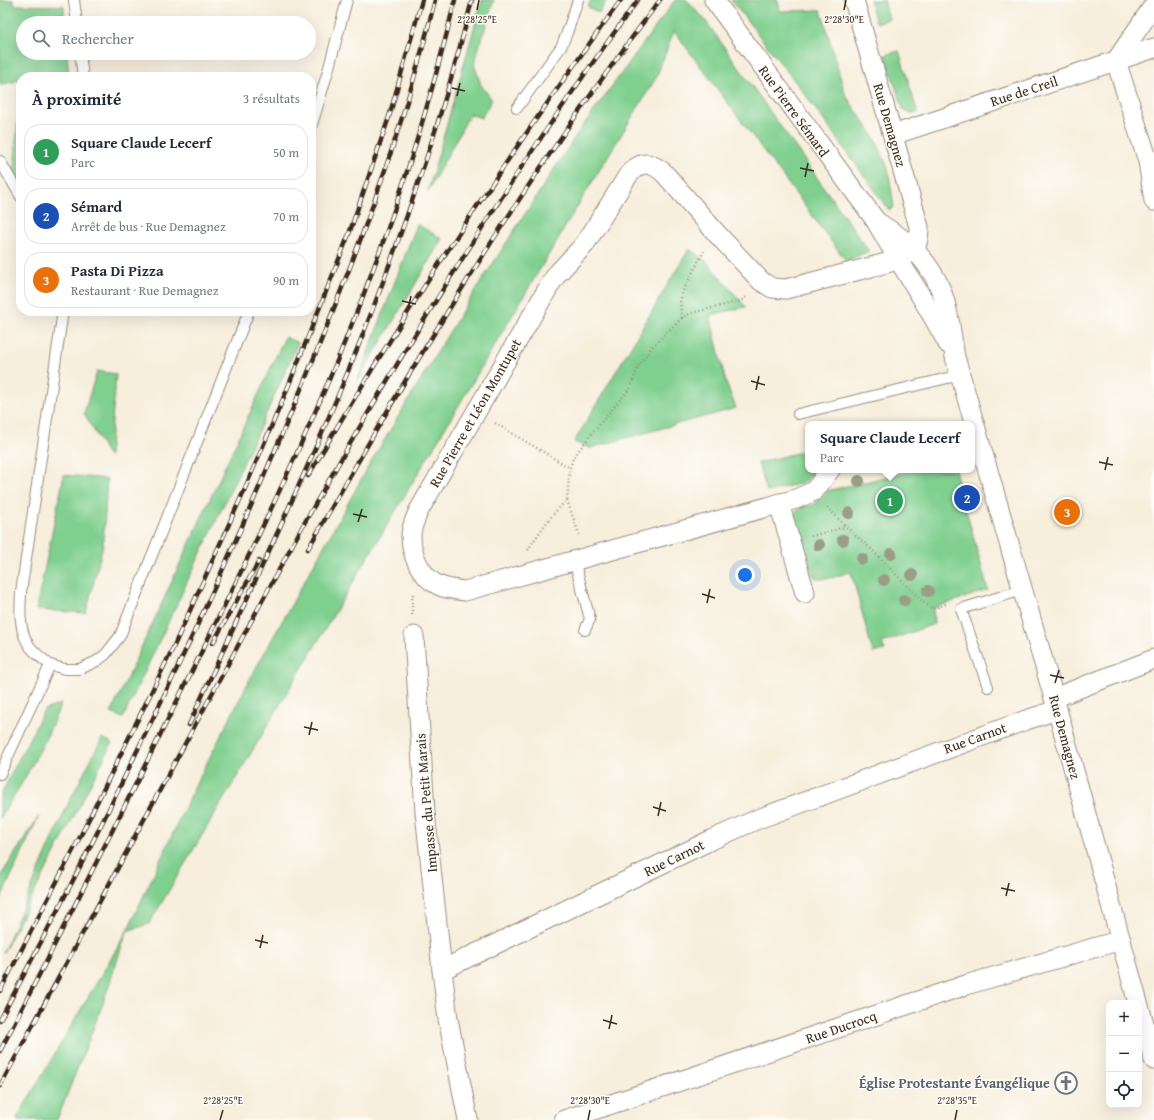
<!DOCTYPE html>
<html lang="fr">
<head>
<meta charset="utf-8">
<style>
	:root { --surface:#fff; --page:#f2f2f3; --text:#1f2937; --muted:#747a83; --line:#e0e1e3; --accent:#111827 }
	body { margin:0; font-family:"Gentium Book Plus",serif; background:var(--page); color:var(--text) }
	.controls { position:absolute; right:12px; bottom:12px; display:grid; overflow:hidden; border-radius:8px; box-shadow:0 4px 16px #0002 }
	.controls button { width:36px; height:36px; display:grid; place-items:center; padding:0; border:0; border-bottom:1px solid var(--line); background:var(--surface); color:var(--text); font:20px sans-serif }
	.you { position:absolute; left:745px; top:575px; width:14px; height:14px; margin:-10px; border:3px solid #fff; border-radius:50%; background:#1a73e8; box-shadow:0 0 0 6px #1a73e833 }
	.badge { display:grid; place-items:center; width:26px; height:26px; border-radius:50%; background:var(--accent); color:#fff; font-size:13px; font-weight:700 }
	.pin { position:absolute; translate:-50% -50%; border:2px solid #fff; box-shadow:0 1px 4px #0006 }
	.popup { position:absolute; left:805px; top:421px; width:170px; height:52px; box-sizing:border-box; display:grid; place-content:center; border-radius:8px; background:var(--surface); filter:drop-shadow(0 1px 3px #0005); font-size:13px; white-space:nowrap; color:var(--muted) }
	.popup b { font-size:15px; color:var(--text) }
	.popup::after { content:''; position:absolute; left:50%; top:100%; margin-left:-8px; border:8px solid transparent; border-top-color:var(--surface) }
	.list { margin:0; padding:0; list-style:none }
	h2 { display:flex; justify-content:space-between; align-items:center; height:52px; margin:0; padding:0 16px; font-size:17px }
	h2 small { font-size:13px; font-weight:400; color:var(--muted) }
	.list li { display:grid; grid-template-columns:26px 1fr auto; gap:12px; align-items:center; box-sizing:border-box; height:56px; margin:0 8px 8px; padding:0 8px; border:1px solid var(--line); border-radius:16px }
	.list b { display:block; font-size:15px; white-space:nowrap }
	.list p { margin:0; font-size:13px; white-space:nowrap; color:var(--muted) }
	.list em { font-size:13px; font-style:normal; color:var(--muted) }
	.icon { flex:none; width:22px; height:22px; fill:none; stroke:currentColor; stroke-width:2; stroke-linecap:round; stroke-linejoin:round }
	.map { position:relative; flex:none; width:1154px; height:1120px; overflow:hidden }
	.search { position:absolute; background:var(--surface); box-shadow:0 4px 16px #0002; left:16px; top:16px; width:300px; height:44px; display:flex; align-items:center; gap:10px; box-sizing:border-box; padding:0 14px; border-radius:22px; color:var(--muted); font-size:15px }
	.panel { position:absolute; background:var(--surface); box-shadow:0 4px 16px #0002; left:16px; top:72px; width:300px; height:244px; border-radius:16px }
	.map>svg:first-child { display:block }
	.green { fill:#7fcf8f; stroke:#5d7c56 }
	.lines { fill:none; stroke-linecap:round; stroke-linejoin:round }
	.lane-casing { stroke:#998c7d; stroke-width:12 }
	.street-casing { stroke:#998c7d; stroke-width:21 }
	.path { stroke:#998c7d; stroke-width:2.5; stroke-dasharray:1 3; stroke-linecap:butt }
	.lane { stroke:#fff; stroke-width:10 }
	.street { stroke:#fff; stroke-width:19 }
	.rail-casing { stroke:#3b2a1e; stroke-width:4.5 }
	.rail { stroke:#fdfcf7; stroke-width:3; stroke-dasharray:9; stroke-linecap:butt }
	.tree { fill:#9b9e86 }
	.ticks { fill:none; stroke:#3b2a1e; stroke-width:1.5 }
	.labels { text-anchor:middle; stroke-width:3; stroke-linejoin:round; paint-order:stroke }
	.street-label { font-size:14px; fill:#3b2a1e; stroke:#fdfcf7 }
	.worship-label { font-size:14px; font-weight:bold; fill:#5b616d; stroke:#fdfcf7; text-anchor:end }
	.ticks-label { font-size:10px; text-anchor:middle; fill:#3b2a1e; stroke:#fdfcf7; stroke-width:3; stroke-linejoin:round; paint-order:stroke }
</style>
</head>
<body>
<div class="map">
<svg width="1154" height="1120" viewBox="0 0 1154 1120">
	<rect width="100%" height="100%" fill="#fdfcf7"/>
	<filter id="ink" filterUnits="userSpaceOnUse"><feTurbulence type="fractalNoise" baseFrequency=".025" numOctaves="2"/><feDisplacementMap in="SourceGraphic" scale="8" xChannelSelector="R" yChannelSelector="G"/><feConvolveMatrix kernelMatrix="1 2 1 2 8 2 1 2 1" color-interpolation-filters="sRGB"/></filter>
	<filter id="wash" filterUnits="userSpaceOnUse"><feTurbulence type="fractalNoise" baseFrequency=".012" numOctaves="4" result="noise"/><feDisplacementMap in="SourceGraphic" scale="16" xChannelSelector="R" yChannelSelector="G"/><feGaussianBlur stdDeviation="0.9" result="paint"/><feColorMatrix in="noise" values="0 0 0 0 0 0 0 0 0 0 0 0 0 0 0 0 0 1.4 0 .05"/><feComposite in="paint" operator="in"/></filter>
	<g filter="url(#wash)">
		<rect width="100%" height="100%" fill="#f7eedc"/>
		<g class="green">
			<polygon points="0,0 13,0 14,5 64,6 65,23 23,23 23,53 67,53 69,77 21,77 21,185 14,175 20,80 0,85"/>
			<polygon points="482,0 494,0 474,64 481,85 492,100 481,118 470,114 428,191"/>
			<polygon points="591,0 607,0 599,13 588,7"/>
			<polygon points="675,0 687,0 705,20 869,251 846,261 674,31 656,78 586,192 149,924 127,931 102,1006 57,1120 17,1120 17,1118 127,931 195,786 251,677 371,462 464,308 577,134"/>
			<polygon points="731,0 778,0 780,11 821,10 845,94 876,140 888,168 894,207 889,210 804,93"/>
			<polygon points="870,0 884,0 889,19 876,23"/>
			<polygon points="899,51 918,113 909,113 903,109 885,55"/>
			<polygon points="417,224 442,239 356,384"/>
			<polygon points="689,249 706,261 746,307 710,315 726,383 736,408 590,448 574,442"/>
			<polygon points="285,337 298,343 258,432 123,718 111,713"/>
			<polygon points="97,371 116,374 109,457 84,413"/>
			<polygon points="808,450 808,470 815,470 805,482 767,492 758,463"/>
			<path d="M914,470h41l33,120 -55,18 1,16 -52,19 3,7 -12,3 -22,-81c-11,2 -26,11 -37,5l-20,-62 5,-7 14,-3 14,-14z"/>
			<polygon points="64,475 107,479 103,545 86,613 36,610"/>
			<polygon points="61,704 43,745 22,783 0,818 0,796 44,710"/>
			<polygon points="102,738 112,743 3,953 68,804"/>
			<polygon points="39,816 0,900 0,877"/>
		</g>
	</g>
	<g filter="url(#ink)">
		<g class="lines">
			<g class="lane-casing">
				<g id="lane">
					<polyline points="74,0 77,23"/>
					<polyline points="80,53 83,77"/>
					<polyline points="517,108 561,47 567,33 578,0"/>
					<polyline points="311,128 328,71 347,0"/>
					<polyline points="0,161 21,197"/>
					<polyline points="798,414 960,375"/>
					<polyline points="574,560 590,619 585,630"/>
					<polyline points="50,665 65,669 80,669 97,661 106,654 120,636 249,311"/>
					<polyline points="988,687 961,609 1022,590"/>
					<path d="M0,774l50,-109c-8,-7 -18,-13 -23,-23 -8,-15 -7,-33 -6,-50l42,-281"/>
				</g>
			</g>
			<g class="street-casing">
				<g id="street">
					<path d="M714,0l162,221c23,42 50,80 72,123"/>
					<polyline points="1154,5 1116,61 1148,161 1154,201"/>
					<polyline points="893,135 1154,48"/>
					<path d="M876,221c10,7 20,13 30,21 40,36 41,65 49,115l99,341 84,305"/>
					<path d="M830,470l-16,21 -18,8 -331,92c-9,-1 -19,-2 -27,-6 -17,-8 -27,-31 -27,-49 0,-9 4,-16 7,-24l133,-229 6,-9 28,-30 42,-67c12,-16 22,-17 37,-4l54,62 43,46 11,7 14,1 112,-29c17,-10 21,-12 21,-33l-65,-227"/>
					<polyline points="779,503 805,593"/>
					<polyline points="414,636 425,812 442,970"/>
					<polyline points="1054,698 1154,659"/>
					<polyline points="1139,1006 1154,1060"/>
					<polyline points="468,1120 448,1019 442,970 711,840 758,819 1026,720 1057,710"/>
					<polyline points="564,1120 969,984 1121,940"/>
				</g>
			</g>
			<g class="path">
				<polyline points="682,318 680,303 682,293 704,251"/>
				<polyline points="495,423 570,468"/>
				<polyline points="567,500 580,537"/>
				<polyline points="827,507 846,527 869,547 924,603 933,609 946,604"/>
				<polyline points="811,536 845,527"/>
				<path d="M528,550c11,-18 23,-35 39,-50l3,-32 3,-10 19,-25 38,-45 8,-21 13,-19 31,-30 9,-5 50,-12 6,-5"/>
				<polyline points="412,615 412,599 413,594"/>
			</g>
			<use href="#lane" class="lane"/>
			<use href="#street" class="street"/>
			<g class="rail-casing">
				<g id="rail">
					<path d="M308,476c96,-164 201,-323 313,-476"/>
					<path d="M308,549c39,-68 77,-136 119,-204 72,-118 149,-234 233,-345"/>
					<polyline points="213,643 259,561"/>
					<path d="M189,725c60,-133 125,-265 178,-401 41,-106 78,-214 105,-324"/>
					<polyline points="0,991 78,841 173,648 243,493 286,392 349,234 389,117 422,0"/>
					<path d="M0,1020c47,-89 94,-178 137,-269 47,-95 91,-191 133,-289 65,-150 126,-303 165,-462"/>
					<path d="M0,1051c60,-116 119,-233 177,-350 57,-114 113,-227 162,-345 48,-115 87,-235 116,-356"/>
					<path d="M0,1086c72,-131 142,-264 214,-396 29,-53 58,-108 87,-161 103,-182 213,-361 337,-529"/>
				</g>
			</g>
			<use href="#rail" class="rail"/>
		</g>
		<g class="tree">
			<circle cx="859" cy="481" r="6"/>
			<circle cx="849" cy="513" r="6"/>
			<circle cx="843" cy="540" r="6"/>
			<circle cx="819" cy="545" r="6"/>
			<circle cx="891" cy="554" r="6"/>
			<circle cx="862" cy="559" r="6"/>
			<circle cx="912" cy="575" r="6"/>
			<circle cx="884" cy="580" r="6"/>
			<circle cx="928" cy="591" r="6"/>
			<circle cx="904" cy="600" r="6"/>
		</g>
	</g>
	<path class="ticks" d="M477,10l2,-10M844,10l2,-10M452,88l13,3M457,96l3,-13M800,168l14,3M805,177l3,-14M402,301l14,3M408,309l3,-13M751,381l14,4M756,390l3,-14M1099,462l14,3M1105,470l3,-13M353,514l14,3M358,522l4,-13M702,594l13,4M707,603l3,-14M1050,675l14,3M1055,683l4,-13M304,727l14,3M309,735l3,-13M653,807l13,4M658,816l3,-14M1001,888l14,3M1006,896l3,-13M255,940l13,3M260,948l3,-13M603,1020l14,4M609,1029l3,-14M220,1120l3,-10M588,1120l2,-10M955,1120l2,-10"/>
	<defs>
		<g id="church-ring" transform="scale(1.15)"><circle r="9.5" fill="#fdfcf7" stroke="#6b7280" stroke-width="1.5"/><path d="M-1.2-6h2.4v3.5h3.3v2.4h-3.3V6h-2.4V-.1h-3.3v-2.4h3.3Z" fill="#6b7280"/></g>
	</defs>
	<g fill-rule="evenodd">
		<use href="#church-ring" x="1066" y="1083"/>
	</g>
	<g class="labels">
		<g class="street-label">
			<text transform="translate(1024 91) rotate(-18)" y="5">Rue de Creil</text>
			<text transform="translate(794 111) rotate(54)" y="5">Rue Pierre Sémard</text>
			<text transform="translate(890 125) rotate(74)" y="5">Rue Demagnez</text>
			<text transform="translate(475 413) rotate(-60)" y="5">Rue Pierre et Léon Montupet</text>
			<text transform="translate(1065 737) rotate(75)" y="5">Rue Demagnez</text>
			<text transform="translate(975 738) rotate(-20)" y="5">Rue Carnot</text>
			<text transform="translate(426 803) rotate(-95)" y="5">Impasse du Petit Marais</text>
			<text transform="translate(674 858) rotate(-26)" y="5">Rue Carnot</text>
			<text transform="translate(841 1027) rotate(-19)" y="5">Rue Ducrocq</text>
		</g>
		<g class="worship-label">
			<text x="1050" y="1088">Église Protestante Évangélique</text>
		</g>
	</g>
	<g class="ticks-label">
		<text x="477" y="23">2°28'25"E</text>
		<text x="844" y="23">2°28'30"E</text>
		<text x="223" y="1104">2°28'25"E</text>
		<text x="590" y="1104">2°28'30"E</text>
		<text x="957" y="1104">2°28'35"E</text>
	</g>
</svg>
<div class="controls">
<button>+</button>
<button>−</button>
<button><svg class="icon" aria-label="locate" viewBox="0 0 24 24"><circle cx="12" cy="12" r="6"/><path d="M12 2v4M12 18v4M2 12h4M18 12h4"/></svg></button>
</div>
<div class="you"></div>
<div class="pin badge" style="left:890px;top:501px;background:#2e9e5b">1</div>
<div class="popup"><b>Square Claude Lecerf</b>Parc</div>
<div class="pin badge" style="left:967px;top:498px;background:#1a4fb4">2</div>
<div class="pin badge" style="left:1067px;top:512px;background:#e8710a">3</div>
<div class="search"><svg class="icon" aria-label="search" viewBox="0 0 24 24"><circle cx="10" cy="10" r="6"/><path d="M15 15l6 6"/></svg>Rechercher</div>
<section class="panel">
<h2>À proximité<small>3 résultats</small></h2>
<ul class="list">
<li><span class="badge" style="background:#2e9e5b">1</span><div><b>Square Claude Lecerf</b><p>Parc</p></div><em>50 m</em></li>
<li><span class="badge" style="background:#1a4fb4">2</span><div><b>Sémard</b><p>Arrêt de bus · Rue Demagnez</p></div><em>70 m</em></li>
<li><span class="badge" style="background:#e8710a">3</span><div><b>Pasta Di Pizza</b><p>Restaurant · Rue Demagnez</p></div><em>90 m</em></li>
</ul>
</section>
</div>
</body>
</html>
